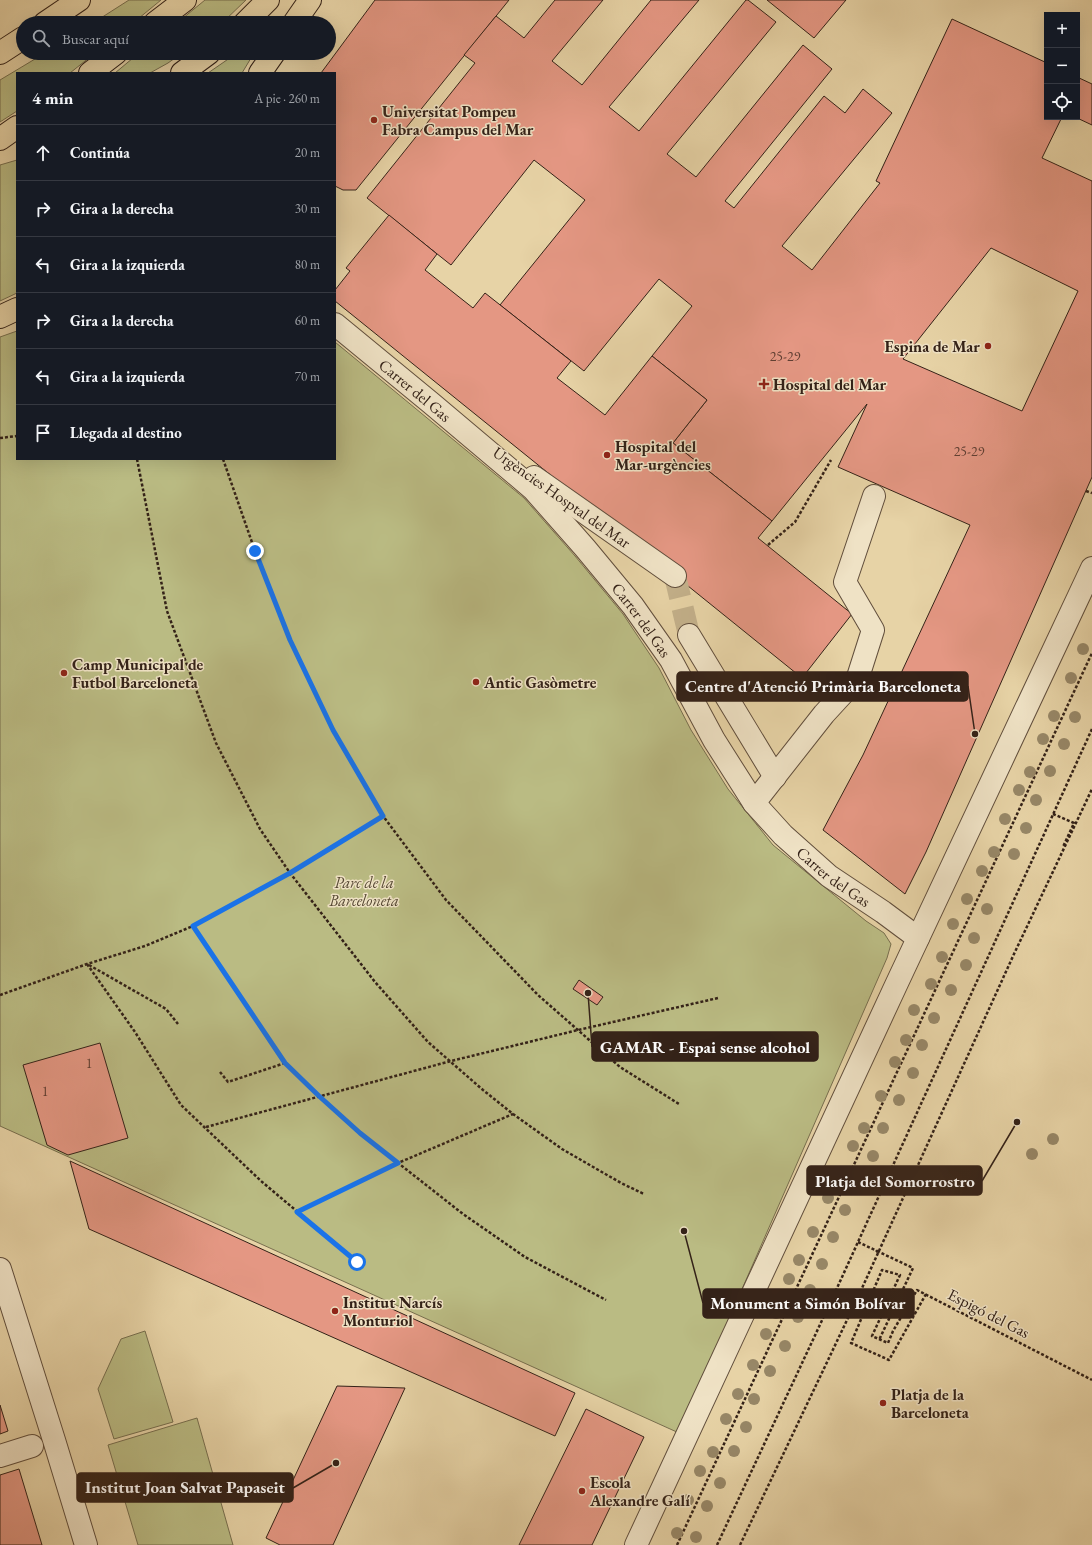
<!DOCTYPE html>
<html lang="es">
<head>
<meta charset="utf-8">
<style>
	:root { --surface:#171b24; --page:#20242c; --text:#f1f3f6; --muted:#9ea1a6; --line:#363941 }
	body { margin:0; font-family:"EB Garamond",serif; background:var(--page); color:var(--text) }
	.controls { position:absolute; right:12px; top:12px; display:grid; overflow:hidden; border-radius:0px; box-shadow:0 4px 16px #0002 }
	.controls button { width:36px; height:36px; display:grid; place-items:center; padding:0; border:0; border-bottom:1px solid var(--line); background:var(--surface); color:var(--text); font:20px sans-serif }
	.stop { position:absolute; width:12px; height:12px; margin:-9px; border:3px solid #1a73e8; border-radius:50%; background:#fff }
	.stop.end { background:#1a73e8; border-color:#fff; box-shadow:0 1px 4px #0008 }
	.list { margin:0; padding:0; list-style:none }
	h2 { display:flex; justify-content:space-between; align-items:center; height:52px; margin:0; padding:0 16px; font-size:17px }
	h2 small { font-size:13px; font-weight:400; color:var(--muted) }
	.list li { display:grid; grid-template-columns:26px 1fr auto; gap:12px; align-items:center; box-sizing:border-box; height:56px; padding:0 16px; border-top:1px solid var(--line) }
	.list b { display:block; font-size:15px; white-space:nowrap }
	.list em { font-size:13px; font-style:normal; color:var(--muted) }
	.icon { flex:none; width:22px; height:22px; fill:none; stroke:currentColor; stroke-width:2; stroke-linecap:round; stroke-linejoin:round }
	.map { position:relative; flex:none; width:1092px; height:1545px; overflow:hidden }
	.search { position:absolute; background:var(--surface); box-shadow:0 4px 16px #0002; left:16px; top:16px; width:320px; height:44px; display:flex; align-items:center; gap:10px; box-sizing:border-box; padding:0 14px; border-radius:22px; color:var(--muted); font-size:15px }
	.panel { position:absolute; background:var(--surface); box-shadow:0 4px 16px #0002; left:16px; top:72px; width:320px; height:388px; border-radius:0px }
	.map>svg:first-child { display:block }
	.green { fill:#babb83; stroke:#776e4e }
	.building { fill:#e49783; stroke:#342218; fill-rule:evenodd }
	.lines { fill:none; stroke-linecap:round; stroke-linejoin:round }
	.minor-tunnel { stroke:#c3b08a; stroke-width:22; stroke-dasharray:22 11; stroke-linecap:butt }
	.minor-casing { stroke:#614e3c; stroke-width:24 }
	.major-casing { stroke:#342218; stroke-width:24 }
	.highway-casing { stroke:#342218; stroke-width:24 }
	.path { stroke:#342218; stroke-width:2.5; stroke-dasharray:3 2; stroke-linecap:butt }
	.minor { stroke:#efe2c5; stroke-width:22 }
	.major { stroke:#e7d3a6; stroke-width:22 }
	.highway { stroke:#e7d3a6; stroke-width:22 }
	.path-bridge { stroke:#342218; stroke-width:2.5; stroke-dasharray:3 2; stroke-linecap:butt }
	.tree { fill:#978767 }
	.route { stroke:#1a73e8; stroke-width:5 }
	.poi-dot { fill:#8f2418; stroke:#efe2c5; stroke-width:1.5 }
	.labels { text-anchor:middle; stroke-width:3; stroke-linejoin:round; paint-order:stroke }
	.number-label { font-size:14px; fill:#603f33 }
	.poi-label { font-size:16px; font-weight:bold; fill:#342218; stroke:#efe2c5; text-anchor:start }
	.street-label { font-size:16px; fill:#342218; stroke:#efe2c5 }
	.park-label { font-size:16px; font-style:italic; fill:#564833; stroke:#efe2c5 }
	.leader { fill:none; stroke:#342218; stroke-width:1.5 }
	.callout-dot { fill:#342218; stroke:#efe2c5; stroke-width:1.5 }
	.callout { fill:#342218; stroke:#342218; stroke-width:1.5 }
	.callout-label { font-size:17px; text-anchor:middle; font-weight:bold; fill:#fff }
</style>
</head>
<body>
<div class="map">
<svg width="1092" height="1545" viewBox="0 0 1092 1545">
	<rect width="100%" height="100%" fill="#e7d3a6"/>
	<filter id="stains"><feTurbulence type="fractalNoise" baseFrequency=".005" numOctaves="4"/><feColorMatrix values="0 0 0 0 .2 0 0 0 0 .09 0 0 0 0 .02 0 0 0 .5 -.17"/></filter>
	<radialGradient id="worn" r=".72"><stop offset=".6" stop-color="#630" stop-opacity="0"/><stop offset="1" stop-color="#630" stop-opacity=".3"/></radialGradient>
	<g class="green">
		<polygon points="129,0 161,0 133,23 93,23"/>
		<polygon points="205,0 246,0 222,23 177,23"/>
		<polygon points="45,53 95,53 70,73 17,73 17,111 0,122 0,80"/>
		<polygon points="139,53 182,53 168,63 150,73 115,73"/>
		<polygon points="237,53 254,53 242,73 208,73"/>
		<polygon points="17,160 17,293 0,301 0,165"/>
		<polygon points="17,331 17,459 335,459 335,342 524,498 575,556 623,614 659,668 691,730 728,789 773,845 866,921 884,933 891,944 887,958 679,1433 0,1126 0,337"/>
		<polygon points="145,1331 173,1422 114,1439 98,1389 121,1339"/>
		<polygon points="197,1418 233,1545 138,1545 108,1445"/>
	</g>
	<g class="building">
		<polygon points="375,0 509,0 356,190 343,190 335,186 335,73 321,73"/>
		<path d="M555,0h48l-51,61 30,24 69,-85h48l-90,107 30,24 107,-131h2l28,22 -109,132 29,23 107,-132 29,24 -107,132 9,7 90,-112 21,17 18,-24 29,24 -110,133 30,24 68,-87 -4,-2 76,-162 95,44v54h15l-20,41 50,23v296l-166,375 -21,42 -82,-64 40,-75 107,-230 -132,-58 29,-63 -95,117 -99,-78 34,-43 -55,-44 40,-50 -33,-27 -75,92 -84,-66 85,-105 -51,-40 -83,105 -84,-67 108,-135 -11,-8 32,-39 28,22zM991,248l87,43 -56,120 -119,-52z"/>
		<polygon points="767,0 846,0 814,38"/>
		<polygon points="1077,77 1092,84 1092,125 1075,117 1077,117"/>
		<polygon points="389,215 437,254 425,270 473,308 485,293 571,361 557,378 605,415 652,356 707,400 673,443 772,521 758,538 852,614 802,678 335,301 335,290 350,271 346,268"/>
		<polygon points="579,980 603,997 597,1005 573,989"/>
		<polygon points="100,1043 128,1138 68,1155 47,1145 23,1065"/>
		<polygon points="70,1161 575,1393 555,1436 89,1229"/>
		<polygon points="337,1386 405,1388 333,1545 280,1545 266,1538"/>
		<polygon points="0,1405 8,1431 0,1434"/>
		<polygon points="586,1409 644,1437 592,1545 519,1545"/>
		<polygon points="19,1469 42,1545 0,1545 0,1475"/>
	</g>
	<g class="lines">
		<polyline class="minor-tunnel" points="675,576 689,635"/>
		<g class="minor-casing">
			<g id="minor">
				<path id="s1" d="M335,324l96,79 102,86 52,59 48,58 38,54 43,80 40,63 29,32 46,41 54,36 35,26"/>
				<polyline points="534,477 675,576"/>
				<polyline points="689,635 775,777"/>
				<polyline points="754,803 824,714 858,677 873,630 845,582 874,496"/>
				<polyline points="0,1269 54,1440 86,1545"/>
				<polyline points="0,1456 32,1446"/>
				<polyline points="636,1545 897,983 1092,568"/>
			</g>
		</g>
		<g class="major-casing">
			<g id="major">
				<polyline points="294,23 310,0"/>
				<polyline points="260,73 274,53"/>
				<polyline points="0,317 17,309"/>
			</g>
		</g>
		<g class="highway-casing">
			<g id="highway">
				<polyline points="45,23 79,0"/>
				<polyline points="155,23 185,0"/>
				<polyline points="245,23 268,0"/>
				<polyline points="0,53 23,38"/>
				<polyline points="90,73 116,53"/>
				<polyline points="182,73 209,53"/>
				<polyline points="0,139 17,127"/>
			</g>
		</g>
		<g class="path">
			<polyline points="0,438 17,436"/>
			<polyline points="137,459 167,611 216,743 260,829 290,873 375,982 428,1042 483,1090 513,1114 562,1149 621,1183 644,1194"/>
			<polyline points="223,459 255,551 290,639 333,730 383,816 446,900 538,995 620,1067 679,1104"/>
			<polyline points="1086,491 1092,493"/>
			<polyline points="768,545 795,522 831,460"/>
			<polyline points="1053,814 1074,823 1063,847"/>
			<polyline points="193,926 285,1063 319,1096 360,1133 463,1214 525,1257 606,1300"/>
			<polyline points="87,964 135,1032 181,1105 261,1181 357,1262"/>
			<polyline points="89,965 166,1009 178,1024"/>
			<polyline points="0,995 87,964 145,946 193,926 290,873 383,816"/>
			<polyline points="220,1072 228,1082 285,1063"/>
			<polyline points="206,1127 451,1061 578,1030 718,998"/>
			<polyline points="297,1212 398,1163 513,1114"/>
			<polyline points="858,1242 877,1251 876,1252"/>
			<polyline points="926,1294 889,1360 851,1343 882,1270 900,1275 872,1336 888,1343 893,1331 917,1290 1092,1380"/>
			<polyline points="677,1545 1092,653"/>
			<polyline points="717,1545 832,1299 1092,729"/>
			<polyline points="740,1545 858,1297 1014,954 1092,789"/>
		</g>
		<use href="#minor" class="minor"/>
		<use href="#major" class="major"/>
		<use href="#highway" class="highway"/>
		<polyline class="path-bridge" points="877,1251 913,1268 879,1340"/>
	</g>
	<g class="tree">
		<circle cx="1083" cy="649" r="6"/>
		<circle cx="1071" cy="678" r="6"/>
		<circle cx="1054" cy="716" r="6"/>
		<circle cx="1075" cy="717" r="6"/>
		<circle cx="1043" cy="739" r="6"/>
		<circle cx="1064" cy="744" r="6"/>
		<circle cx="1050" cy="771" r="6"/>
		<circle cx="1030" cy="772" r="6"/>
		<circle cx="1019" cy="790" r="6"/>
		<circle cx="1036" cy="800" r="6"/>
		<circle cx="1005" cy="819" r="6"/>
		<circle cx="1026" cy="828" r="6"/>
		<circle cx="994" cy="852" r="6"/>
		<circle cx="1014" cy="854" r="6"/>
		<circle cx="982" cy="871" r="6"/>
		<circle cx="967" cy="899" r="6"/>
		<circle cx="987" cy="909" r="6"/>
		<circle cx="953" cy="924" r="6"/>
		<circle cx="974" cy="938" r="6"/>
		<circle cx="942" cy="957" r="6"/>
		<circle cx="966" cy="965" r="6"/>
		<circle cx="931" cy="984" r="6"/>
		<circle cx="951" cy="990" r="6"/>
		<circle cx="914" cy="1010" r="6"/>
		<circle cx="934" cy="1018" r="6"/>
		<circle cx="906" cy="1040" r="6"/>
		<circle cx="922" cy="1045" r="6"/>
		<circle cx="895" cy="1062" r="6"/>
		<circle cx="913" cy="1073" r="6"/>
		<circle cx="881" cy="1096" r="6"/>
		<circle cx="899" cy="1100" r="6"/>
		<circle cx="864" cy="1128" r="6"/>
		<circle cx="883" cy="1128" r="6"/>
		<circle cx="1053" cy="1139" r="6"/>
		<circle cx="853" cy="1146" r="6"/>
		<circle cx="1032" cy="1154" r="6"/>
		<circle cx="873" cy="1156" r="6"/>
		<circle cx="828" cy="1198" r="6"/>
		<circle cx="845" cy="1210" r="6"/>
		<circle cx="813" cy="1232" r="6"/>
		<circle cx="833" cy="1237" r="6"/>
		<circle cx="799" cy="1260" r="6"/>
		<circle cx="822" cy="1264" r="6"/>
		<circle cx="789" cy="1279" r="6"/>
		<circle cx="810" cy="1290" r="6"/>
		<circle cx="776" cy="1313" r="6"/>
		<circle cx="798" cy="1317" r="6"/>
		<circle cx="766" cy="1334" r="6"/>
		<circle cx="785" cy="1346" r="6"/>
		<circle cx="753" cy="1365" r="6"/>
		<circle cx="770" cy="1371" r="6"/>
		<circle cx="738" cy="1394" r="6"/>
		<circle cx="754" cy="1399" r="6"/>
		<circle cx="726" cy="1419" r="6"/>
		<circle cx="746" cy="1427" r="6"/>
		<circle cx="734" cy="1451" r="6"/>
		<circle cx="713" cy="1452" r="6"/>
		<circle cx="700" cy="1471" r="6"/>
		<circle cx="720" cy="1483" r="6"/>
		<circle cx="688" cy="1500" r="6"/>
		<circle cx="707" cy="1506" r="6"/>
		<circle cx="677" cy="1533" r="6"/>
		<circle cx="696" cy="1537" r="6"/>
	</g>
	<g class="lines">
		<polyline class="route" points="255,551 290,640 333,730 383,816 290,873 193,926 285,1063 319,1096 360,1133 398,1163 297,1212 357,1262"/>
	</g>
	<g class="poi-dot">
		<circle cx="374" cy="120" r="4"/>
		<circle cx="988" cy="346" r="4"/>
		<path d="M762 378h4v4h4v4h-4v4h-4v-4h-4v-4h4z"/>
		<circle cx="607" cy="455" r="4"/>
		<circle cx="64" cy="673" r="4"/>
		<circle cx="476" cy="682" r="4"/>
		<circle cx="335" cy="1311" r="4"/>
		<circle cx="883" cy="1403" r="4"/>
		<circle cx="582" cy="1491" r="4"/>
	</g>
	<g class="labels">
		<g class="number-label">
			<text x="785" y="361">25-29</text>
			<text x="969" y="456">25-29</text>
			<text x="89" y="1068">1</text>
			<text x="45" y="1096">1</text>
		</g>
		<g class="poi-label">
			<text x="382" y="117">Universitat Pompeu<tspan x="382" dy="18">Fabra Campus del Mar</tspan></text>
			<text x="980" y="352" text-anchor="end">Espina de Mar</text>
			<text x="773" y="390">Hospital del Mar</text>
			<text x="615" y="452">Hospital del<tspan x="615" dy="18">Mar-urgències</tspan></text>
			<text x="72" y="670">Camp Municipal de<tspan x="72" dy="18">Futbol Barceloneta</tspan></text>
			<text x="484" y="688">Antic Gasòmetre</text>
			<text x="343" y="1308">Institut Narcís<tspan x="343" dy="18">Monturiol</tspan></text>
			<text x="891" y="1400">Platja de la<tspan x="891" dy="18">Barceloneta</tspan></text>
			<text x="590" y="1488">Escola<tspan x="590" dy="18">Alexandre Galí</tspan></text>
		</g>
		<g class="street-label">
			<text dy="6" stroke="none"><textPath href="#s1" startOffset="104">Carrer del Gas</textPath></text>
			<text transform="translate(562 497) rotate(35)" y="6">Urgències Hosptal del Mar</text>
			<text dy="6" stroke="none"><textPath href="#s1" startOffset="428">Carrer del Gas</textPath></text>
			<text dy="6" stroke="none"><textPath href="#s1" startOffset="752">Carrer del Gas</textPath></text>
			<text transform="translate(989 1313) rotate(27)" y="6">Espigó del Gas</text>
		</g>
		<g class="park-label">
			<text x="364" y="888">Parc de la<tspan x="364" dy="18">Barceloneta</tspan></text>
		</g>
	</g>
	<path class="leader" d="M975 734L968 686M588 993L592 1047M1017 1122L982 1181M684 1231L703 1303M336 1463L293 1488"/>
	<g class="callout-dot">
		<circle cx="975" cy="734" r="4"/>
		<circle cx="588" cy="993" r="4"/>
		<circle cx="1017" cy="1122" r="4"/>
		<circle cx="684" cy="1231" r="4"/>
		<circle cx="336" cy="1463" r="4"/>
	</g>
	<g class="callout">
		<rect x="677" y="672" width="291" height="29" rx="4"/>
		<rect x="592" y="1032" width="226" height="29" rx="4"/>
		<rect x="807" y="1166" width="175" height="29" rx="4"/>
		<rect x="703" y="1289" width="211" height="29" rx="4"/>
		<rect x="77" y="1473" width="216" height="29" rx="4"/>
	</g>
	<g class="callout-label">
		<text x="823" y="692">Centre d'Atenció Primària Barceloneta</text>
		<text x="705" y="1053">GAMAR - Espai sense alcohol</text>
		<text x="895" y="1187">Platja del Somorrostro</text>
		<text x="808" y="1309">Monument a Simón Bolívar</text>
		<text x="185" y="1493">Institut Joan Salvat Papaseit</text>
	</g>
	<rect width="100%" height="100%" filter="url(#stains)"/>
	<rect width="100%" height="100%" fill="url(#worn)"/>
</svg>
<div class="controls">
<button>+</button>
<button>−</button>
<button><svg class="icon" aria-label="locate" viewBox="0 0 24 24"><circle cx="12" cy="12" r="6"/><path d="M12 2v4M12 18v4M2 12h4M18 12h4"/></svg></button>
</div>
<div class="stop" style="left:357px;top:1262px"></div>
<div class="stop end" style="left:255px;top:551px"></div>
<div class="search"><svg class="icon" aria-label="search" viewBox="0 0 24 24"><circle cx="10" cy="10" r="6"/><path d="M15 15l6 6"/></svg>Buscar aquí</div>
<section class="panel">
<h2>4 min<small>A pie · 260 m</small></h2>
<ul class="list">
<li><svg class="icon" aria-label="ahead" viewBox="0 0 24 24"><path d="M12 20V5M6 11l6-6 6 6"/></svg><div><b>Continúa</b></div><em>20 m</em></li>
<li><svg class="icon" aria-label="right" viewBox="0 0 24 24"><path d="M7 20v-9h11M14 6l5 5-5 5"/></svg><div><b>Gira a la derecha</b></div><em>30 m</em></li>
<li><svg class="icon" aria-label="left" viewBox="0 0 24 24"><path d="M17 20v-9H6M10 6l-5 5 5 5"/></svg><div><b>Gira a la izquierda</b></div><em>80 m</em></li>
<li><svg class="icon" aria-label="right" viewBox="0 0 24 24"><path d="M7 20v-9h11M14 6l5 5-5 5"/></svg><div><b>Gira a la derecha</b></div><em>60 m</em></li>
<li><svg class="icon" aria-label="left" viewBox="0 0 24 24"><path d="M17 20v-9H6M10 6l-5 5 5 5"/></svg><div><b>Gira a la izquierda</b></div><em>70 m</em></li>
<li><svg class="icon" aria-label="arrive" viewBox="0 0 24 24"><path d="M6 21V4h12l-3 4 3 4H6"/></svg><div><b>Llegada al destino</b></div></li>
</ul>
</section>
</div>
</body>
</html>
